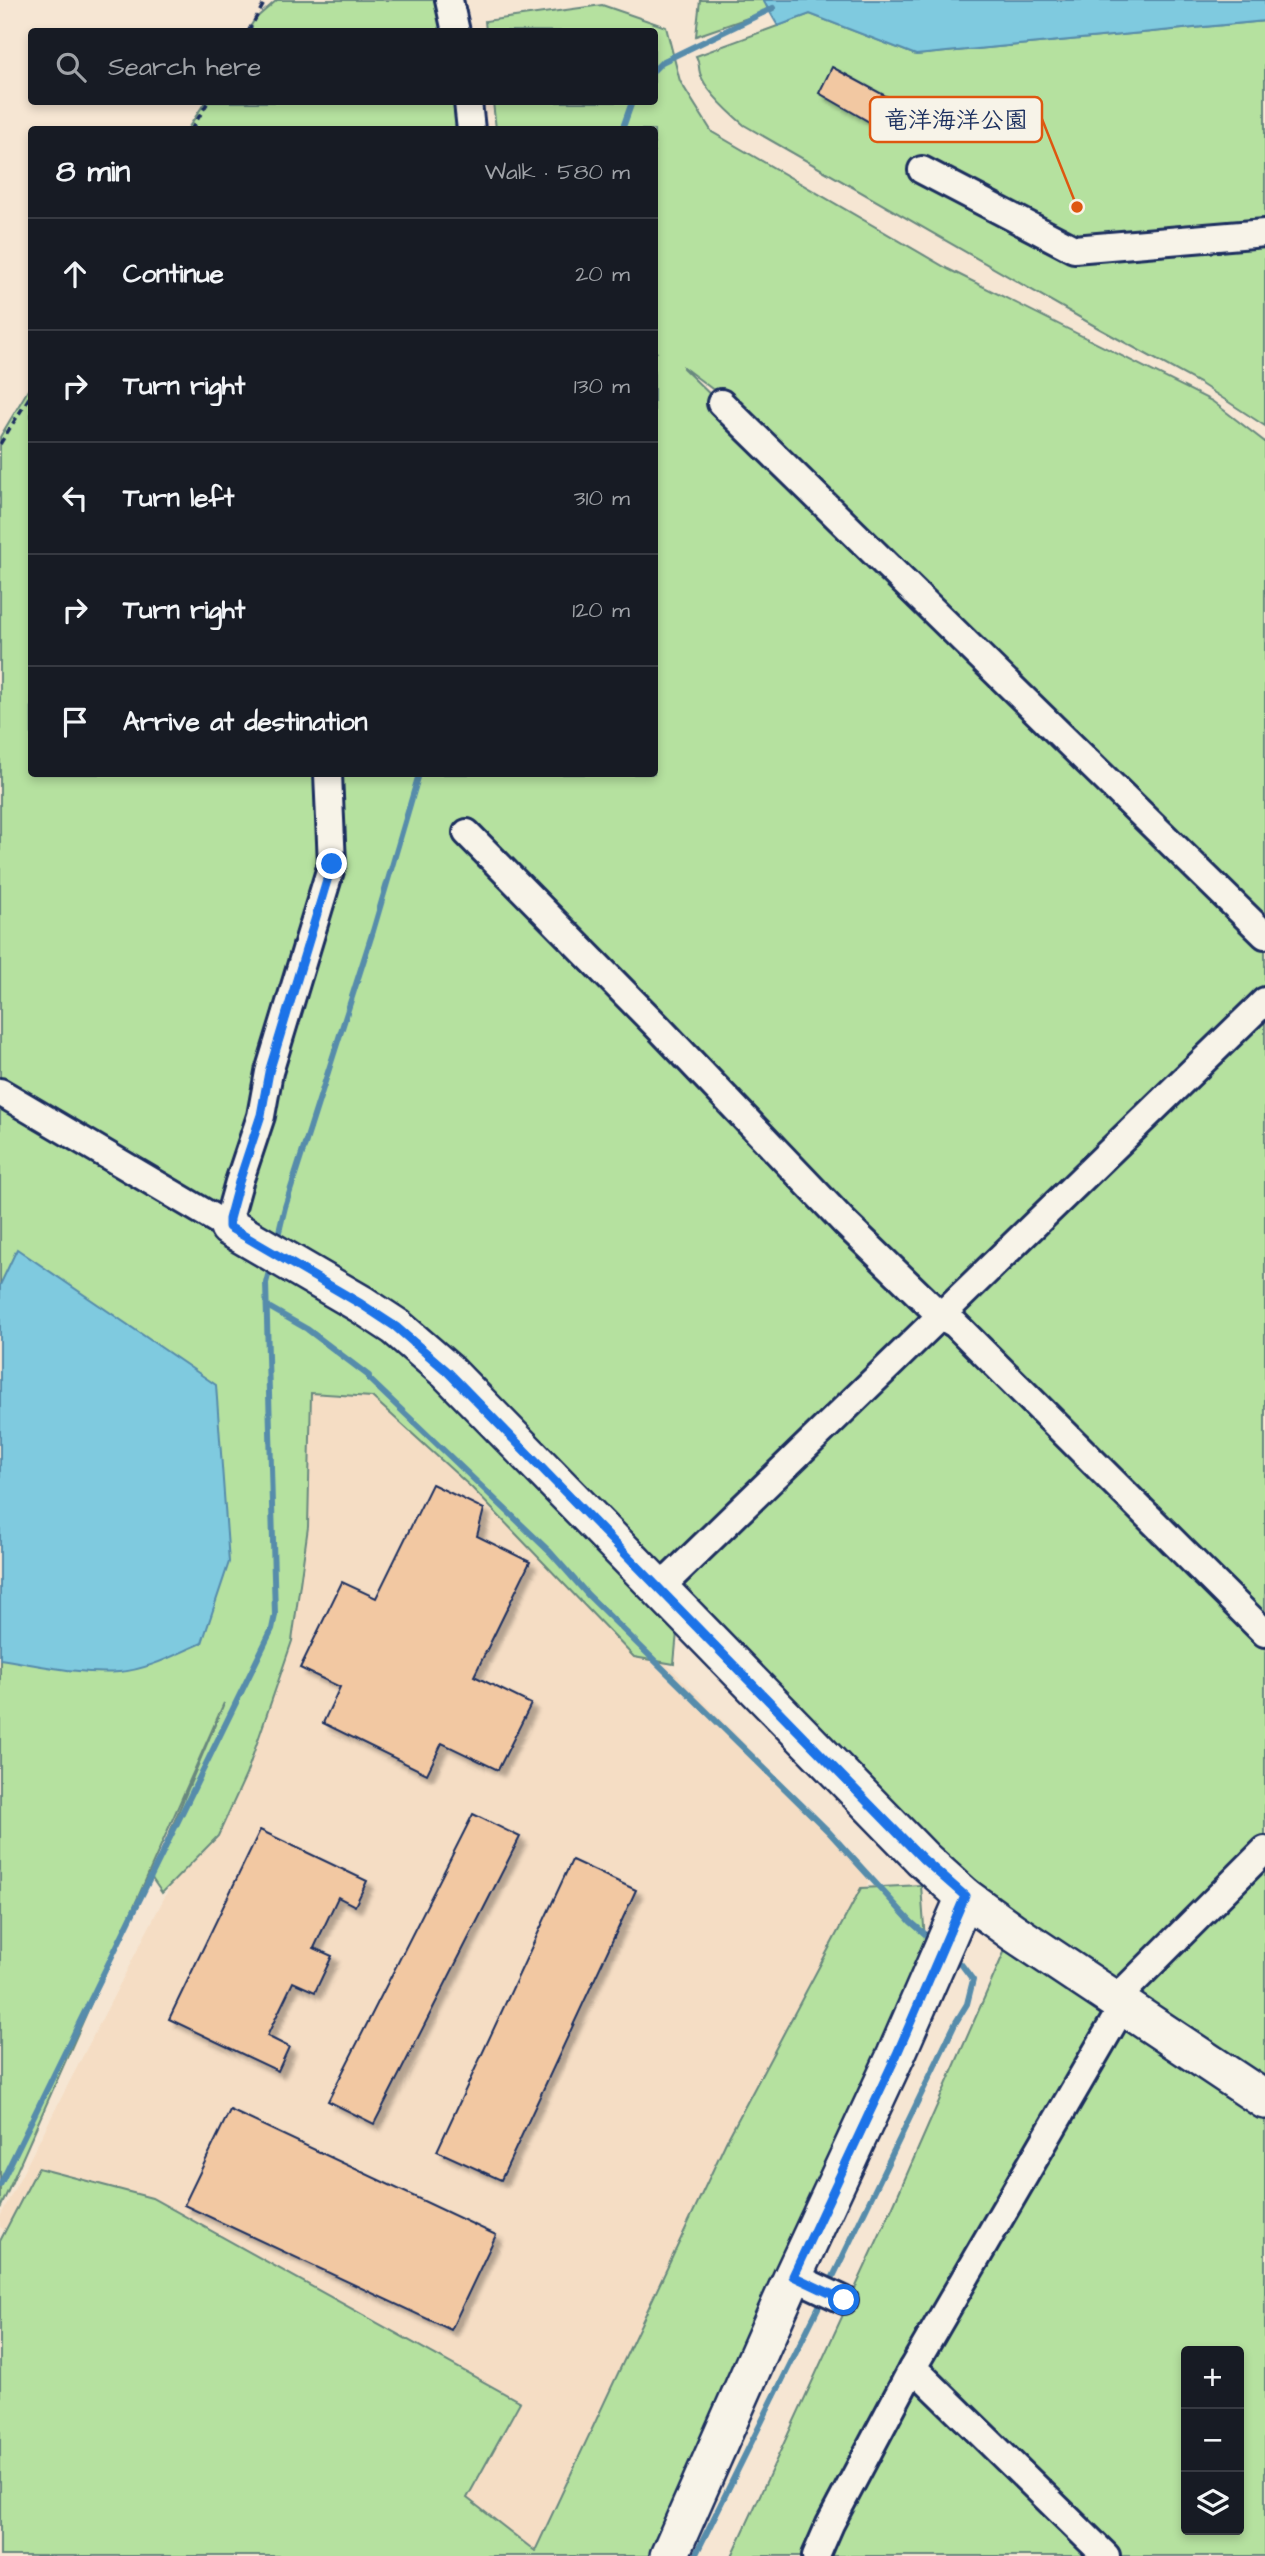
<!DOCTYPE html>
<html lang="en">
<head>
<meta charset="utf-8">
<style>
	:root { --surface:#171b24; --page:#20242c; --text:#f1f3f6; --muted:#9ea1a6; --line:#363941 }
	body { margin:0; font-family:"Architects Daughter","Klee One",sans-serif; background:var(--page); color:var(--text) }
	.controls { position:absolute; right:21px; bottom:21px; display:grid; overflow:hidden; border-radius:7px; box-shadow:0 4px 10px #0003 }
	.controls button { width:63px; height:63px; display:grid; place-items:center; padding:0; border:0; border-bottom:2px solid var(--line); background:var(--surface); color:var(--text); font:35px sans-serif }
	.stop { position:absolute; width:21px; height:21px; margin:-16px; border:5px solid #1a73e8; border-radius:50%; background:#fff }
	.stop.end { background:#1a73e8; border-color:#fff; box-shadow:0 2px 7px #0008 }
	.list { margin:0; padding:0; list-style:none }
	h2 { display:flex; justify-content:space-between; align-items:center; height:91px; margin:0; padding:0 28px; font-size:30px }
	h2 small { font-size:23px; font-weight:400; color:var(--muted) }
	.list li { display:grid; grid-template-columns:46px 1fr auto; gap:21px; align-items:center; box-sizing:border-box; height:112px; padding:0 28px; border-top:2px solid var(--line) }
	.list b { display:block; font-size:26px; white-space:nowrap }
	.list em { font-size:23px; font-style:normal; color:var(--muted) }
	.icon { flex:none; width:38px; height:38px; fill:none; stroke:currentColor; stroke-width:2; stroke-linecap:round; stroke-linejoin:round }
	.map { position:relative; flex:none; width:1265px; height:2556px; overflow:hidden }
	.search { position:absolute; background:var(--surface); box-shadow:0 4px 10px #0003; left:28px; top:28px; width:630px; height:77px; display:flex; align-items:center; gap:18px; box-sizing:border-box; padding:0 24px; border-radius:7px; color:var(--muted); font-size:26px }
	.panel { position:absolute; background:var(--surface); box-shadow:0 4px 10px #0003; left:28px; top:126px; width:630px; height:651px; border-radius:7px }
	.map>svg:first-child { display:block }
	.built { fill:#f5ddc4 }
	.green { fill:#b5e19f; stroke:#68887e; stroke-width:2; fill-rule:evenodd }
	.water { fill:#7fcadf; stroke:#578cab; stroke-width:2 }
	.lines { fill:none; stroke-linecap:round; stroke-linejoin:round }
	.stream { stroke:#578cab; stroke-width:6 }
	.building { fill:#f2c8a2; stroke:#1b2f5e; stroke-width:2; filter:url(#shadow) }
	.street-casing { stroke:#1b2f5e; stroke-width:32 }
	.secondary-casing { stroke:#1b2f5e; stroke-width:42 }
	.path { stroke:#1b2f5e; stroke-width:3.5; stroke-dasharray:7 5; stroke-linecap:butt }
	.street { stroke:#f7f3e8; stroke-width:26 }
	.secondary { stroke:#f7f3e8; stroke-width:37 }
	.route { stroke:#1a73e8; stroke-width:9 }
	.leader { fill:none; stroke:#de5710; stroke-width:2.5 }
	.callout-dot { fill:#de5710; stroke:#f7f3e8; stroke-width:2.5 }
	.callout { fill:#f7f3e8; stroke:#de5710; stroke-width:2.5 }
	.callout-label { font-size:24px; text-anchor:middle; font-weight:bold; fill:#1b2f5e }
</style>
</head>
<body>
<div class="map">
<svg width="1265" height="2556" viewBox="0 0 1265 2556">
	<defs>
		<filter id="shadow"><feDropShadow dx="6" dy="6" stdDeviation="2" flood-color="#0004"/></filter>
	</defs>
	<rect width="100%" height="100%" fill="#f6e6d3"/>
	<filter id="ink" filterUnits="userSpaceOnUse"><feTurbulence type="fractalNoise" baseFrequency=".0143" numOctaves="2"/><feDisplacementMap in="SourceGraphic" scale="14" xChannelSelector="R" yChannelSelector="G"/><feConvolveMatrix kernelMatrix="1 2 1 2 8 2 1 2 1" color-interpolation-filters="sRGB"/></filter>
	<g filter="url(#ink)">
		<polygon class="built" points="284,1310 451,1443 872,1874 544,2556 452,2556 0,2227 0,2217 282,1669"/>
		<g class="green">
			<polygon points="277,0 449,0 456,32 247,32 255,19"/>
			<polygon points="700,0 765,0 768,11 696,36"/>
			<path d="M602,5l64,22 14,54 32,51 236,137 264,132 53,41v2114h-533l161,-350 120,-274 -336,-300 -3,32 -40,-7 -162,-169 -100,-91 -61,-4 -3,134 -16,114 -46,134 -28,61 -56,57 -11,-16 73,-174 -224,506v-1772l31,-52 1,389h304v14l8,-14h310v-422h2l-2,-2v-220l-158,-1 -3,-27h161v-70l-168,-1 -1,-10zM683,367l69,52 319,327 -388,-378zM1186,2351h53v179h-53z"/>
			<path d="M810,14l106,41 349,-34v405l-64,-42 -101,-55 -356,-204c-14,-12 -39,-34 -44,-52 -2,-7 0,-10 -4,-17z"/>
			<polygon points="205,102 472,102 478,130 187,130"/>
			<polygon points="921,1885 928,1982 652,2556 0,2556 0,2241 38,2168 152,2198 520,2402 467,2498 535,2551 726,2142 861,1888"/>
		</g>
		<g class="water">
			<polygon points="763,0 1265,0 1265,21 916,55 810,14 778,26"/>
			<path d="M17,1249l199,136 13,177 -27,81c-26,11 -54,27 -83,29 -39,3 -80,-7 -119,-13v-374z"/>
		</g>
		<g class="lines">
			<g class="stream">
				<polyline points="654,70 662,62 773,8"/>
				<polyline points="622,130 632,102"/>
				<polyline points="277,1240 285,1207 373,931 419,774"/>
				<polyline points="267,1306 307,1329 369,1376 369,1379 550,1552 588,1595 828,1831 911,1922 932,1940"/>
				<polyline points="0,2185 272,1629 275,1615 266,1283 271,1264"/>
				<polyline points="829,2285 956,2022 967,2004 973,1980 961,1964 951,1955"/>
				<polyline points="695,2556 823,2298"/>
			</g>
		</g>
		<g class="building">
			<polygon points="832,67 893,100 880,128 819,93"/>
			<polygon points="432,1484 484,1509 477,1536 530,1562 474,1676 531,1704 498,1770 442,1743 427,1774 323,1723 340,1687 300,1668 342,1582 376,1598"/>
			<polygon points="473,1814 520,1837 374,2124 328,2101"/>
			<polygon points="260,1830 367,1881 355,1906 338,1897 314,1948 332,1956 315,1992 293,1982 267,2036 289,2047 278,2071 169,2019"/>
			<polygon points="572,1860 636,1890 501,2180 437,2151"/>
			<polygon points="230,2110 496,2235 451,2330 184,2205"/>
		</g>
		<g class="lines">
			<g class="street-casing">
				<g id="street">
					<polyline points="449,0 456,32"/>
					<polyline points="468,102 471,130"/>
					<polyline points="922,170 1074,249 1265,233"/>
					<polyline points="721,403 1265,935"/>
					<polyline points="467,833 657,1026 845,1223 941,1316 955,1324 1265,1633"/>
					<polyline points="0,1092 229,1227 229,1218 239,1182 261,1116 269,1072 332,864 328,774"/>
					<polyline points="659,1589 1265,1001"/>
					<polyline points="1115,2000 1265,1850"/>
					<polyline points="793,2276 844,2300"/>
					<polyline points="912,2369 922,2376 1106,2556"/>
					<polyline points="816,2556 830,2524 912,2369 1123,2006"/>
				</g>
			</g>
			<g class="secondary-casing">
				<g id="secondary">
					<polyline points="229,1227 361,1304 396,1327 448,1372 923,1859 965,1897 1013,1932 1265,2100"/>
					<polyline points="669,2556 793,2276 896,2055 965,1897"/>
				</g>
			</g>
			<g class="path">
				<polyline points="248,32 266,0"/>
				<polyline points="191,130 208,102"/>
				<polyline points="0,444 32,393"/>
			</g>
			<use href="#street" class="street"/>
			<use href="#secondary" class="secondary"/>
		</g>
	</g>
	<g class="lines" filter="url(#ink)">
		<polyline class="route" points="332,864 269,1072 261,1115 239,1182 229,1219 229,1227 361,1304 396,1327 448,1372 923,1859 965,1896 897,2054 793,2276 844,2300"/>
	</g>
	<path class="leader" d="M1077 207L1042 119"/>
	<circle class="callout-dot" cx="1077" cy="207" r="7"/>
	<rect class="callout" x="870" y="97" width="172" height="45" rx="7"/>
	<g class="callout-label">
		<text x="956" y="128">竜洋海洋公園</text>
	</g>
</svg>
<div class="controls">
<button>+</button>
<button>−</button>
<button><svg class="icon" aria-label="layers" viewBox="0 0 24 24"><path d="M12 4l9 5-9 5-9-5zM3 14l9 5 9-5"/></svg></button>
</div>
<div class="stop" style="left:844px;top:2300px"></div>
<div class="stop end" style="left:332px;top:864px"></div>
<div class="search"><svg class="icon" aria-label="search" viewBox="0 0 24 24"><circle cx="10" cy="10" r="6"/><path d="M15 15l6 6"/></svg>Search here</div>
<section class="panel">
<h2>8 min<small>Walk · 580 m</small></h2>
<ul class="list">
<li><svg class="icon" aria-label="ahead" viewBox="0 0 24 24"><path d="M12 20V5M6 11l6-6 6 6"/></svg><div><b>Continue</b></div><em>20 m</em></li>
<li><svg class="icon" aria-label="right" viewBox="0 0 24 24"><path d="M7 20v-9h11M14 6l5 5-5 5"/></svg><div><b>Turn right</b></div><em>130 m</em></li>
<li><svg class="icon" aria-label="left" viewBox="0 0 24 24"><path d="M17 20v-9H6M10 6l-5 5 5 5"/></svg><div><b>Turn left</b></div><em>310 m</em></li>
<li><svg class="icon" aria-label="right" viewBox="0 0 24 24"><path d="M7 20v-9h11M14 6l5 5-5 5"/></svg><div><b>Turn right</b></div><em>120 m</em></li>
<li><svg class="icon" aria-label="arrive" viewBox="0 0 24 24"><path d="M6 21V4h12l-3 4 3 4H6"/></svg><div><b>Arrive at destination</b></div></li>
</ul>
</section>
</div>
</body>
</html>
